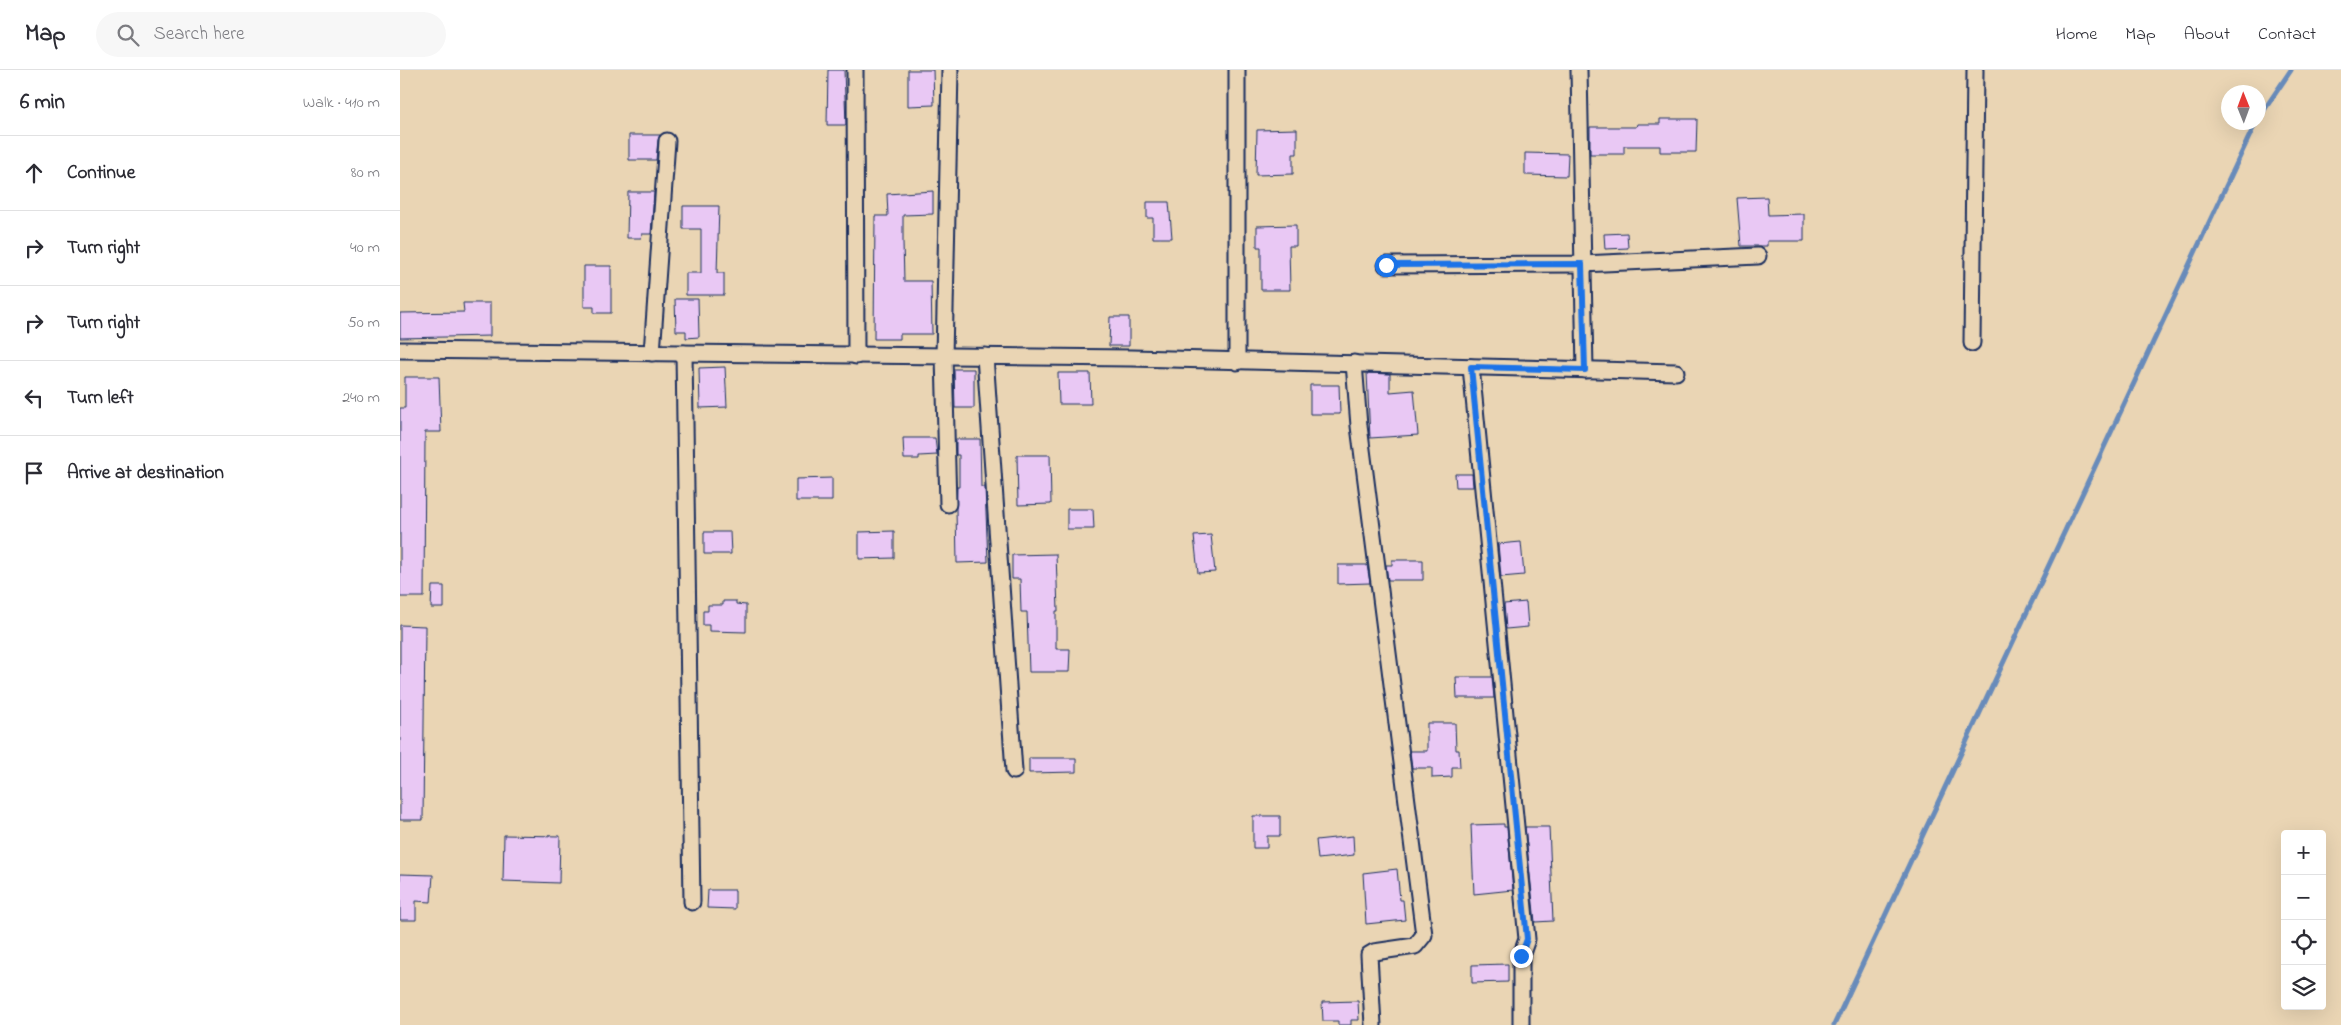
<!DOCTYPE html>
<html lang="en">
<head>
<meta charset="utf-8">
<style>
	:root { --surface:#fff; --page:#f7f7f7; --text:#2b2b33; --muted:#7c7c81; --line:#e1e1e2 }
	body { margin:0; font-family:"Indie Flower",sans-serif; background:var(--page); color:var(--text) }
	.controls { position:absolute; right:15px; bottom:15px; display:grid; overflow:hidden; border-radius:5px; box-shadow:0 5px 20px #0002 }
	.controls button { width:45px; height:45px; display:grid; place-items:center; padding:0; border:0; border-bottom:1px solid var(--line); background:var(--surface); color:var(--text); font:25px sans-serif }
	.compass { position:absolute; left:1821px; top:15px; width:45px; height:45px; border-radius:50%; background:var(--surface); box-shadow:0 5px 20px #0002; rotate:359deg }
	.stop { position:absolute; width:15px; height:15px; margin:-11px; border:4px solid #1a73e8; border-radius:50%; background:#fff }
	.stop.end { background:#1a73e8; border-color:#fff; box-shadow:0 1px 5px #0008 }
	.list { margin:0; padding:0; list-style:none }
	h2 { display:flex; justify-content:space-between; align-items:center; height:65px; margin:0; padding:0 20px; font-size:21px }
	h2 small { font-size:16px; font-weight:400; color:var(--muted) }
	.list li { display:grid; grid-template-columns:32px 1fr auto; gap:15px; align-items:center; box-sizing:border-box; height:75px; padding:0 20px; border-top:1px solid var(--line) }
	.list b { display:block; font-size:19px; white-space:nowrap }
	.list em { font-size:16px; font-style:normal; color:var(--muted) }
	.icon { flex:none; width:28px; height:28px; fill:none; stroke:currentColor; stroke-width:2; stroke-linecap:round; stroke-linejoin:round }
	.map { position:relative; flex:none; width:1941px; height:955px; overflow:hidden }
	header { display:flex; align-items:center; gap:30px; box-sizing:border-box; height:70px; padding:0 25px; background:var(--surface); border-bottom:1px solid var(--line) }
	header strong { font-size:24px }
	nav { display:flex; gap:28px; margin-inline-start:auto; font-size:18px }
	.search { width:350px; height:45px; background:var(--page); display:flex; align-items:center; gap:12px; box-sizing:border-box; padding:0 18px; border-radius:28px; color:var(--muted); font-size:19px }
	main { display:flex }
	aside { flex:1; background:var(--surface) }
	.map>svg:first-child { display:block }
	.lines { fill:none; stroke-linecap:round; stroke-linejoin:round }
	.stream { stroke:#688bba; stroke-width:5 }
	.building { fill:#e9c8f4; stroke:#1b2f5e }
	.minor-casing { stroke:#1b2f5e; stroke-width:19 }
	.minor { stroke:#ead5b4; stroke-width:15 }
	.route { stroke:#1a73e8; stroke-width:6 }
</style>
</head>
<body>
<header>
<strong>Map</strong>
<div class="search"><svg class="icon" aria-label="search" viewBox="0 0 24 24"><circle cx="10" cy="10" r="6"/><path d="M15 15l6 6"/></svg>Search here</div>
<nav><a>Home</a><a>Map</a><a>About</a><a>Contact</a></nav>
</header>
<main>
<aside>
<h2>6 min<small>Walk · 410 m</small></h2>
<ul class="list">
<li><svg class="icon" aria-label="ahead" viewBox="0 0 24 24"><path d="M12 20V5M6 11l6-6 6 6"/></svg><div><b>Continue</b></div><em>80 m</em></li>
<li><svg class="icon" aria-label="right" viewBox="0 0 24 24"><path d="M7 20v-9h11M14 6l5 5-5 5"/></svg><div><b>Turn right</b></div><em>40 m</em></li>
<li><svg class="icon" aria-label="right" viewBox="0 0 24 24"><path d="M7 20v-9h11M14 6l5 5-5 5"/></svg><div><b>Turn right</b></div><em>50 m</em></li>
<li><svg class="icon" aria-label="left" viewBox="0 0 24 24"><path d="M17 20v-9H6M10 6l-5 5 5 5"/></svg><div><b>Turn left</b></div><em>240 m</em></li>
<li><svg class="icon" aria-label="arrive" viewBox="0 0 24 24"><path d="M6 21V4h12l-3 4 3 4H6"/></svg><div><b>Arrive at destination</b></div></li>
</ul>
</aside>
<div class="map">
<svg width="1941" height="955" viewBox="0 0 1941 955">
	<rect width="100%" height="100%" fill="#ead5b4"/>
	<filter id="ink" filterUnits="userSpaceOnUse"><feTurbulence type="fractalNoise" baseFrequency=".02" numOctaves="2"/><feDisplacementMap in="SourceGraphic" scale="10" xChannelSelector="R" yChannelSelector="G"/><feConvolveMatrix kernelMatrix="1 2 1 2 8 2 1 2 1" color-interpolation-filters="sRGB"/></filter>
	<g filter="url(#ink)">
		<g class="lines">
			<g class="stream">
				<polyline points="1858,49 1891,0"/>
				<polyline points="1434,955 1856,52"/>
			</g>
		</g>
		<g class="building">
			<polygon points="428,0 444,0 446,55 427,55"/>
			<polygon points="508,0 533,0 534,35 508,36"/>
			<polygon points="1260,49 1297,49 1296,82 1260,82 1260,76 1224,76 1224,84 1190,84 1190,57 1236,57 1237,54 1260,54"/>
			<polygon points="897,59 897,84 893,84 893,104 856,105 857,60"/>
			<polygon points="229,65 260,65 258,70 256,90 229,90"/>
			<polygon points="1125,83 1168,84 1167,106 1125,105"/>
			<polygon points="533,121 533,144 503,145 503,172 504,211 531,211 532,264 500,264 500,269 474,269 475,146 488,146 487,124"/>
			<polygon points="228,122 254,122 251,164 242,164 241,168 227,168"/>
			<polygon points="1367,127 1368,145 1404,144 1404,171 1367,171 1367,176 1341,176 1337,128"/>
			<polygon points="747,132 769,132 772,168 753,168 753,148 747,148"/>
			<polygon points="283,136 319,136 317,203 324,203 324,225 286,225 286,203 301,203 301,159 283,159"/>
			<polygon points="896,155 896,176 889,176 890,220 861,220 861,177 857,177 857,156"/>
			<polygon points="1227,163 1228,178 1205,179 1204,164"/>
			<polygon points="184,196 211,196 211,243 194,243 194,237 184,237"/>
			<polygon points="275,229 298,229 299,267 286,268 286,261 276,261"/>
			<polygon points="63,233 90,233 90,266 0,268 0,243 64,242"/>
			<polygon points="710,247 729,247 729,276 709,276"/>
			<polygon points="325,297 327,337 300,338 299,298"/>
			<polygon points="554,299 574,299 574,338 555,338"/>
			<polygon points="658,303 690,303 691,334 659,334"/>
			<polygon points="967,303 990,304 990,322 1014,320 1018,365 970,368"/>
			<polygon points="5,307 39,307 41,362 25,362 24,527 0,527 0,338 5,338"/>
			<polygon points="910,315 939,315 940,344 910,344"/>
			<polygon points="503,368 535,368 537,385 519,386 519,389 504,389"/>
			<polygon points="556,369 580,369 581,417 585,417 588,492 557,493 556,439 557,417 559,417 559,385 556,385"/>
			<polygon points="617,385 650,385 651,434 618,435"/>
			<polygon points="1055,404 1072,404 1073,417 1056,417"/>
			<polygon points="432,408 432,431 396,431 396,409"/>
			<polygon points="667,439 693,439 694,459 667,459"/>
			<polygon points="494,461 494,488 459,489 459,462"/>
			<polygon points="304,462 330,462 331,484 304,484"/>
			<polygon points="811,465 815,502 798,503 794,466"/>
			<polygon points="1121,472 1124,505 1101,507 1098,474"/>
			<polygon points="656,484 658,541 656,541 656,579 670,579 669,602 629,602 627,542 621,542 620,509 612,509 612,485"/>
			<polygon points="992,490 1023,490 1023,510 988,510 986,495 992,495"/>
			<polygon points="938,495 967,495 970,513 938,514"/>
			<polygon points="32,516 44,516 44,538 31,538"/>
			<polygon points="323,531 336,531 336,534 346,535 346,562 309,561 309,555 303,555 303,541 308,541 308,535 323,535"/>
			<polygon points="1126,532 1128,557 1106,559 1104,534"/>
			<polygon points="0,555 25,556 23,750 0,750"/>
			<polygon points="1056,607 1092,607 1094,628 1057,628"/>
			<polygon points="1027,653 1055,653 1056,680 1059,680 1060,697 1052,697 1052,707 1032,708 1032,698 1012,698 1010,681 1027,681"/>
			<polygon points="629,688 676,688 676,702 629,703"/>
			<polygon points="853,746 880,746 880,766 867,766 867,778 853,778"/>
			<polygon points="1104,754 1104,757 1107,757 1113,820 1074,824 1071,755"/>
			<polygon points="1125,757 1149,757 1153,851 1135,852"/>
			<polygon points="104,765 160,766 159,813 103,811"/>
			<polygon points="953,766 954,785 918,789 916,770"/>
			<polygon points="997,799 1000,830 1003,830 1005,850 966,854 963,803"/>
			<polygon points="0,804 33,805 31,832 16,831 16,850 0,850"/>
			<polygon points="308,820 335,820 335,839 307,838"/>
			<polygon points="1108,894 1108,912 1072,913 1072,895"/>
			<polygon points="958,931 959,950 951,950 951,955 938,955 938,951 923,951 922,932"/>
		</g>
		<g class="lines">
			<g class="minor-casing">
				<g id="minor">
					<polyline points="455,0 456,286"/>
					<polyline points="837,0 837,292"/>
					<polyline points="1179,0 1185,300"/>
					<polyline points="986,195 1182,194 1358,186"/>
					<polyline points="1572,273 1575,0"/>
					<polyline points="0,280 732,288 1276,302"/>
					<polyline points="252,283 267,71"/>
					<polyline points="284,283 292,832"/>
					<polyline points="585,286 614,701"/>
					<polyline points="954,293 959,356 1024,865 1015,876 974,882 969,885 973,955"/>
					<polyline points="1071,297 1127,869 1121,886 1121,955"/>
					<polyline points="548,434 544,287 550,0"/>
				</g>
			</g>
			<use href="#minor" class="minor"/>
		</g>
	</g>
	<g class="lines" filter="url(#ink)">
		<polyline class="route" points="986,195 1182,194 1185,300 1071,297 1127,869 1121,886"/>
	</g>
</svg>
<div class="controls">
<button>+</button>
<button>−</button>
<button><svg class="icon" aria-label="locate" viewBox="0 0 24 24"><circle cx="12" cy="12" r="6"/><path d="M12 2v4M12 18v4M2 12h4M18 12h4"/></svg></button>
<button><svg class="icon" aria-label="layers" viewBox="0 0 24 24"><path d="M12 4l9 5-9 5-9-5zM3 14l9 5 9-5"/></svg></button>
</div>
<svg class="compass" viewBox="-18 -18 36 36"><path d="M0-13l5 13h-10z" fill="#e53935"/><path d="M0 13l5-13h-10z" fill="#7c7c81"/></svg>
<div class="stop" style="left:986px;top:195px"></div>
<div class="stop end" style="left:1121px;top:886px"></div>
</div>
</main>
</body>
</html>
